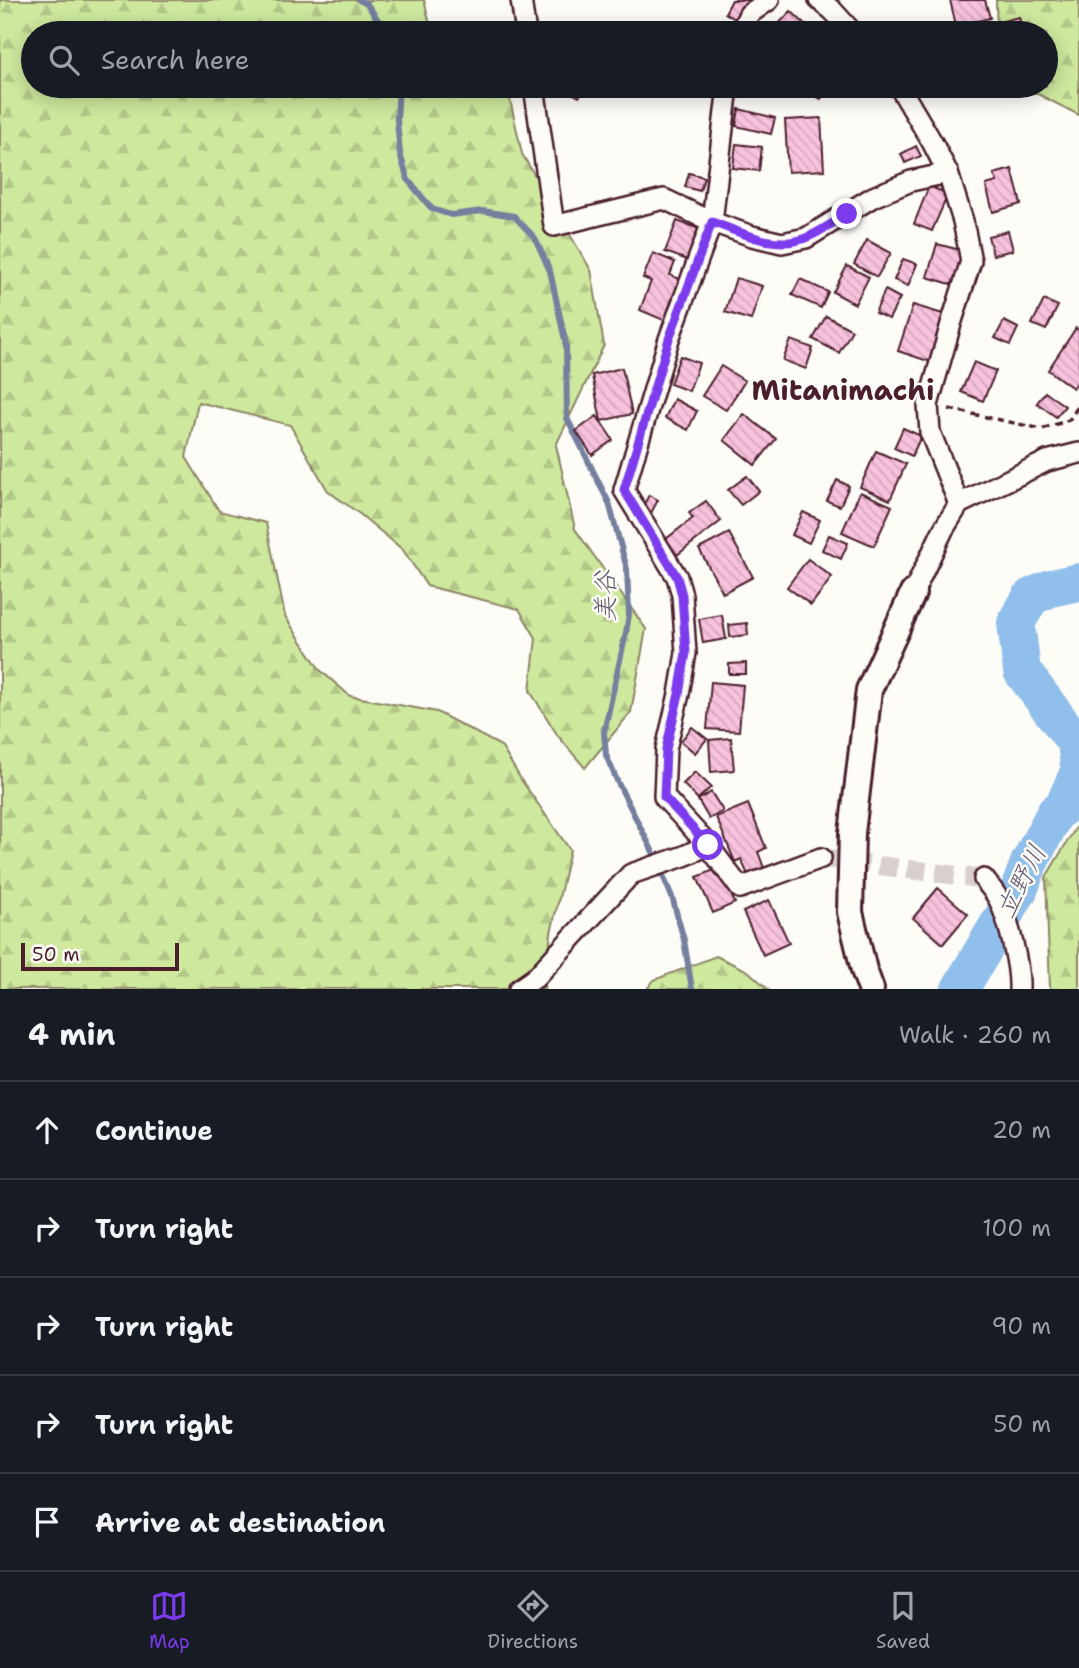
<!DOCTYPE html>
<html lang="en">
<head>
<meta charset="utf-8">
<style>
	:root { --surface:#171b24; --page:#242831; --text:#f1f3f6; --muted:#9ea1a6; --line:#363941; --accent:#7c3aed }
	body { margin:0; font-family:"Shantell Sans","Klee One",sans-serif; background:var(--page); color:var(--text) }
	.scale { position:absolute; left:21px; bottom:18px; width:158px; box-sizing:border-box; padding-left:7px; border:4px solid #4a1f2b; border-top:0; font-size:19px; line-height:24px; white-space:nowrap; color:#4a1f2b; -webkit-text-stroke:5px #fdfcf7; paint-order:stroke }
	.stop { position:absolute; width:21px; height:21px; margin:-16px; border:5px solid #7c3aed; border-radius:50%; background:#fff }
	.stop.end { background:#7c3aed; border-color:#fff; box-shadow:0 2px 7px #0008 }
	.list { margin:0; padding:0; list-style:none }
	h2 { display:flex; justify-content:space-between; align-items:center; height:91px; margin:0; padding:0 28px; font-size:30px }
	h2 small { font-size:23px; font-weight:400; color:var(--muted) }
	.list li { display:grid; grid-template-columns:46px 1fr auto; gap:21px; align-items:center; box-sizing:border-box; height:98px; padding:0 28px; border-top:2px solid var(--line) }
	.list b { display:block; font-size:26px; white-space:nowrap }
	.list em { font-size:23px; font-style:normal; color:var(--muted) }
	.icon { flex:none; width:38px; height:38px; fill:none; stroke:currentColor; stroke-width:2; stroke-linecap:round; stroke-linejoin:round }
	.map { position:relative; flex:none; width:1079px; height:989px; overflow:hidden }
	.search { position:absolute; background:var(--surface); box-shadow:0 4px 18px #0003; left:21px; right:21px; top:21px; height:77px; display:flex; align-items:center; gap:18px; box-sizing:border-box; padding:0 24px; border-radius:38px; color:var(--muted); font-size:26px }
	.sheet { height:581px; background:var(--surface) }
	nav { display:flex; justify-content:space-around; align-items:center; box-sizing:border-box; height:98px; border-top:2px solid var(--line); background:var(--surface); font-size:19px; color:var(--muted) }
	nav a { display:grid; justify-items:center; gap:4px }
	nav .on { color:var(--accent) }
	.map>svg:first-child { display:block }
	.forest { fill:url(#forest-firs); stroke:#8c8464; stroke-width:2 }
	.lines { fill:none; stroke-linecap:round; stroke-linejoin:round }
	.stream { stroke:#747f9e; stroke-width:6 }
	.river { stroke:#90bfeb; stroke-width:38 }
	.building { fill:url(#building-back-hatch); stroke:#4a1f2b; stroke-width:2 }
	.minor-tunnel { stroke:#d9d0ce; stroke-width:19; stroke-dasharray:19 10; stroke-linecap:butt }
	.minor-casing { stroke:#4a1f2b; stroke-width:24 }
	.tertiary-casing { stroke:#4a1f2b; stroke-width:30 }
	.path { stroke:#4a1f2b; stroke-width:3.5; stroke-dasharray:7 5; stroke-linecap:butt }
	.minor { stroke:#fdfcf7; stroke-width:19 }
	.tertiary { stroke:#fdfcf7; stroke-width:24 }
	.route { stroke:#7c3aed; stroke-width:9 }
	.labels { text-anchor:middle; stroke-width:5; stroke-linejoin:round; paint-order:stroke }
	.water-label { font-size:26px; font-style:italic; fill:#62576e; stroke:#fdfcf7 }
	.quarter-label { font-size:28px; font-weight:bold; fill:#4a1f2b; stroke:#fdfcf7 }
</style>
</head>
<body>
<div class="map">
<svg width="1079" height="989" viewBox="0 0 1079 989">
	<defs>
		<pattern id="forest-firs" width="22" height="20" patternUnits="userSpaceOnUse" patternTransform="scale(1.75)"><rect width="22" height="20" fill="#cee89e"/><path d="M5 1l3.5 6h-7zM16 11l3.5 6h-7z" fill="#b2c788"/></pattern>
		<pattern id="building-back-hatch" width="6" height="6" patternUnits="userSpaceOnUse" patternTransform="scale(1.75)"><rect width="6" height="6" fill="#f8c2dd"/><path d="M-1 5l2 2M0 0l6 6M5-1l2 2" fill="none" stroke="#d6a6be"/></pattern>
	</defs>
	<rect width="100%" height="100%" fill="#fdfcf7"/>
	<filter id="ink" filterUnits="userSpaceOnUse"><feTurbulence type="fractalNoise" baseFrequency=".0143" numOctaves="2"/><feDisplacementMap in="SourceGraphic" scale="14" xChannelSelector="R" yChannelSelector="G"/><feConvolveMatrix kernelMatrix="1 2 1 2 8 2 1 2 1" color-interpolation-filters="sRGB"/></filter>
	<g filter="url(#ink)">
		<g class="forest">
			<polygon points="0,0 424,0 432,33 33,33 33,86 507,86 522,154 591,270 604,345 556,445 575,529 646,629 631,712 585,768 558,736 530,691 536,638 519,609 427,586 403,550 361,515 328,491 290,425 198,402 186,457 219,511 266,523 285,616 320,670 350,696 437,712 501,746 522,781 570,850 551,933 544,989 0,989"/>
			<polygon points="996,0 1079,0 1079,115 1022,86 1046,86 1046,33 997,33"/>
			<polygon points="1079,822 1079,989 1050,989 1046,877"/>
			<polygon points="716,956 748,971 768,989 647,989 654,980"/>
		</g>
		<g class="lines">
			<g class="stream">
				<polyline points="359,0 367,4 387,33"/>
				<polyline points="399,86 397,120 400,154 408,180 432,209 451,215 483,211 514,216 535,238 550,271 566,345 567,418 609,503 627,569 629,614 626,633 604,732 606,755 618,783 654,854 672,897 684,940 692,989"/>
			</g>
			<g class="river">
				<polyline points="1079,582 1051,588 1031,597 1016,623 1022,671 1076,743 1079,765"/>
				<polyline points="960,989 1019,890 1029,863 1055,813 1063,807 1079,772"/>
			</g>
		</g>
		<g class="building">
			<polygon points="732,0 751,0 738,21 725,13"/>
			<polygon points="950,0 985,0 990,18 956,26"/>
			<polygon points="791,11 808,27 802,33 774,33 772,31"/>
			<polygon points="1019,17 1023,33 980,33 979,27"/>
			<polygon points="563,86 586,86 579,97 562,87"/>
			<polygon points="795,86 827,86 821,99"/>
			<polygon points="739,109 775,118 771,134 736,126"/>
			<polygon points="821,118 824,170 788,172 785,120"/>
			<polygon points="736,144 762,147 759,171 733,168"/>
			<polygon points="916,146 921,156 905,163 901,154"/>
			<polygon points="1012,169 1021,204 993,212 986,185 997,182 994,174"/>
			<polygon points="689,173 704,177 700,191 685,187"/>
			<polygon points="929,186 948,194 932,231 914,224"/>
			<polygon points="677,221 705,231 693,262 665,252"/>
			<polygon points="1008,231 1013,250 993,255 988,236"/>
			<polygon points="867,240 891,253 877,277 854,264"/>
			<polygon points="937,244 964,251 954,285 927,277"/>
			<polygon points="653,253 675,262 670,275 682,280 666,321 640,310 651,281 643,278"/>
			<polygon points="903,259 917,264 908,286 894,280"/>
			<polygon points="847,266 869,277 855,304 833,292"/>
			<polygon points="736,278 762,286 751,320 725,312"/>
			<polygon points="800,279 828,292 821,308 792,295"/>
			<polygon points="885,290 900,298 889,319 875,313"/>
			<polygon points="1044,300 1058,306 1046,330 1032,324"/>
			<polygon points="913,305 946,315 931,362 898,351"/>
			<polygon points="826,316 852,330 839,353 813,339"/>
			<polygon points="1004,321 1018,328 1010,345 995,338"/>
			<polygon points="1076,328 1079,330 1079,380 1073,388 1048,370"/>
			<polygon points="791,340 813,348 806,369 783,360"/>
			<polygon points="680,356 699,363 689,391 670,384"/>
			<polygon points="974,362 996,371 983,401 961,392"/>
			<polygon points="721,366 745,381 726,410 702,396"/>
			<polygon points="622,368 632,414 601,421 592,375"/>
			<polygon points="1045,392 1065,406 1056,417 1037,403"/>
			<polygon points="674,399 697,411 688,430 665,418"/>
			<polygon points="744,414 776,439 755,465 724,440"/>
			<polygon points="597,416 613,440 592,455 576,431"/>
			<polygon points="903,428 921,436 912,456 894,448"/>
			<polygon points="876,451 906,464 890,500 860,487"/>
			<polygon points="747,476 759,491 741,505 728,490"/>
			<polygon points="837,480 849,486 840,506 827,501"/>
			<polygon points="860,492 892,506 874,546 842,532"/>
			<polygon points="649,495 658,500 650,515 641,510"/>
			<polygon points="706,501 721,521 677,555 666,539 693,518 689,513"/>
			<polygon points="803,512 820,520 809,543 792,535"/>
			<polygon points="729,533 753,577 723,593 699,549"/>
			<polygon points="829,535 848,543 841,559 822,550"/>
			<polygon points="808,559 832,577 811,605 787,587"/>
			<polygon points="722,615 726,639 703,643 699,619"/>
			<polygon points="747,623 748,635 730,637 729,625"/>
			<polygon points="746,663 746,674 729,674 729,664"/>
			<polygon points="711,682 743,685 739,731 707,729"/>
			<polygon points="692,727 707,739 695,753 681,741"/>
			<polygon points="731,738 734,770 711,772 709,740"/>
			<polygon points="695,772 711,787 698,799 683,784"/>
			<polygon points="711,792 723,811 709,819 698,800"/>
			<polygon points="748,804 766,848 758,852 764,868 748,875 741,859 735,862 716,817"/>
			<polygon points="719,868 735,903 713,913 697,877"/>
			<polygon points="938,888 968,914 943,944 913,918"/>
			<polygon points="769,900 789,943 763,955 743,912"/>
		</g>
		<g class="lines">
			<polyline class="minor-tunnel" points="821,858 984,879"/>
			<g class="minor-casing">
				<g id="minor">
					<polyline points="521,0 526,33"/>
					<polyline points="819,0 832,10 853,33"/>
					<polyline points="740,33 749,14 769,0"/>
					<polyline points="534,86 554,226 664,199 712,222 752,236 782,243 806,238 873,197 911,181 948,173 963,221 971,261 951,324 928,405 930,432 959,504"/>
					<polyline points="728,86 712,222 669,339 624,490 677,577 682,595 686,653 679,694 666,749 664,797 708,845 740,888 821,858"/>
					<polyline points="899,86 932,142 948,173"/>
					<polyline points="913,593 943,530 959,504 1047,461 1079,453"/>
					<path d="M984,879c5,7 12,14 16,23 9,21 20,64 19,87"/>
					<polyline points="519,989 535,978 631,874 684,856 708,845"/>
				</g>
			</g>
			<g class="tertiary-casing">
				<polyline id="tertiary" points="871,989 864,970 850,912 852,833 869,690 913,593"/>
			</g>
			<polyline class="path" points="949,409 1042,429 1069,420 1079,405"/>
			<use href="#minor" class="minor"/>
			<use href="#tertiary" class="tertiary"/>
		</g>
	</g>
	<g class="lines" filter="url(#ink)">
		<path class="route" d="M708,845l-44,-48 2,-48 13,-55 7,-41 -4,-58 -5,-18 -53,-87 45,-151 43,-117c30,11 65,29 96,15 14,-6 26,-15 39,-23"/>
	</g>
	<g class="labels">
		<g class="water-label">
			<text transform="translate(605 596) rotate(-90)" y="9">美谷</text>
			<text transform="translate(1021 881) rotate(-63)" y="9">立野川</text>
		</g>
		<g class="quarter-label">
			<text x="843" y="400">Mitanimachi</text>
		</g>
	</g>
</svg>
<div class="scale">50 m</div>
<div class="stop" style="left:708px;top:845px"></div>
<div class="stop end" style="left:847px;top:214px"></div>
<div class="search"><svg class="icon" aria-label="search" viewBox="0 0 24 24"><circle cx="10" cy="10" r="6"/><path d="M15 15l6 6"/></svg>Search here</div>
</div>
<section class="sheet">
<h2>4 min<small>Walk · 260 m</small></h2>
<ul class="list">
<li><svg class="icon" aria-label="ahead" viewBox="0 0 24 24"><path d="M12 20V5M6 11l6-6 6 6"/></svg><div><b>Continue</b></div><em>20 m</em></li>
<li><svg class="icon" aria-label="right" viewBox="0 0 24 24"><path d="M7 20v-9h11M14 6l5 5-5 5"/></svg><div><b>Turn right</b></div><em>100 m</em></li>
<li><svg class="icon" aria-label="right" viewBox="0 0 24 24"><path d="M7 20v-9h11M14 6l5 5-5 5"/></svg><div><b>Turn right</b></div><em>90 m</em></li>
<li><svg class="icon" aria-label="right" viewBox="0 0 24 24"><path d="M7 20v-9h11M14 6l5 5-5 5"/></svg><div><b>Turn right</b></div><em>50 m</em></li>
<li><svg class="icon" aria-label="arrive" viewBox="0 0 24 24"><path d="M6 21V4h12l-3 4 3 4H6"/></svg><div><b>Arrive at destination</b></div></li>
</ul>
</section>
<nav>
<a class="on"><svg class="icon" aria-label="map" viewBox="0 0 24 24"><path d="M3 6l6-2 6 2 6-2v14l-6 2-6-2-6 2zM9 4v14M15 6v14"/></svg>Map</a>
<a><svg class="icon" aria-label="directions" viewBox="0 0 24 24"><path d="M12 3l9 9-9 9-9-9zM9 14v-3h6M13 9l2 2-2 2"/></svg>Directions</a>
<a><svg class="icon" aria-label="saved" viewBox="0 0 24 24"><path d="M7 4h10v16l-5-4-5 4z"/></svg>Saved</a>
</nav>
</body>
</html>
